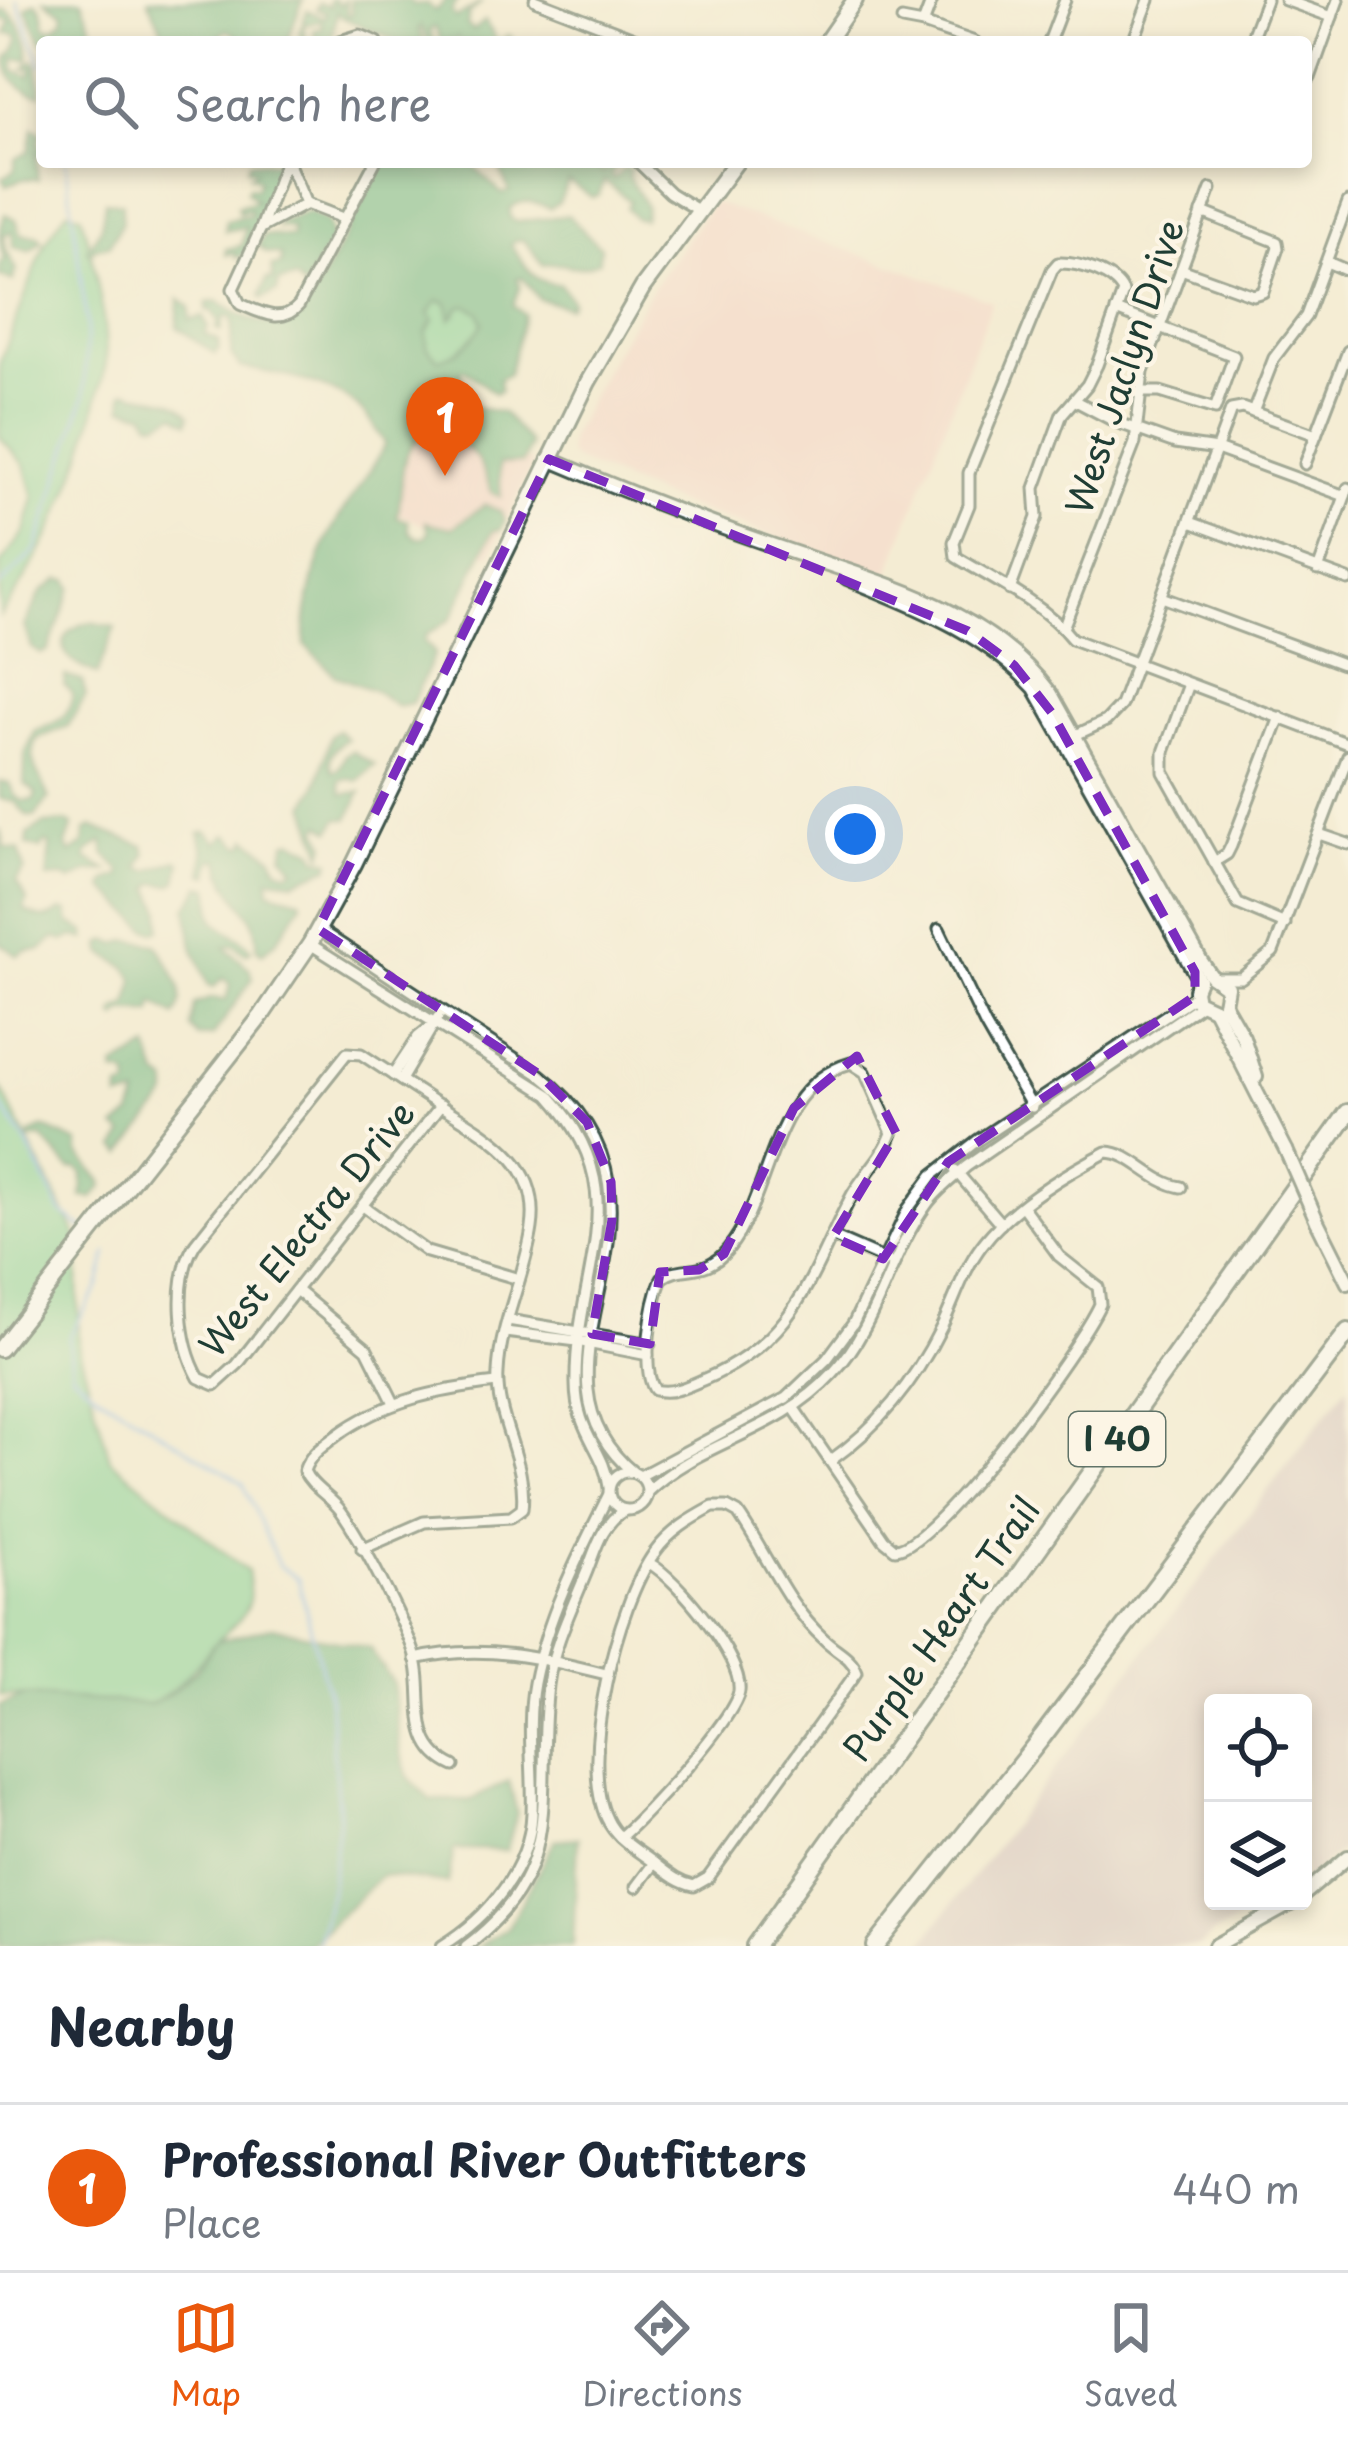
<!DOCTYPE html>
<html lang="en">
<head>
<meta charset="utf-8">
<style>
	:root { --surface:#fff; --page:#f6f6f7; --text:#1f2937; --muted:#747a83; --line:#e0e1e3; --accent:#ea580c }
	body { margin:0; font-family:"Playpen Sans",sans-serif; background:var(--page); color:var(--text) }
	.controls { position:absolute; right:36px; bottom:36px; display:grid; overflow:hidden; border-radius:12px; box-shadow:0 6px 18px #0003 }
	.controls button { width:108px; height:108px; display:grid; place-items:center; padding:0; border:0; border-bottom:3px solid var(--line); background:var(--surface); color:var(--text); font:60px sans-serif }
	.you { position:absolute; left:855px; top:834px; width:42px; height:42px; margin:-30px; border:9px solid #fff; border-radius:50%; background:#1a73e8; box-shadow:0 0 0 18px #1a73e833 }
	.badge { display:grid; place-items:center; width:78px; height:78px; border-radius:50%; background:var(--accent); color:#fff; font-size:39px; font-weight:700 }
	.pin { position:absolute; translate:-50% -99px; filter:drop-shadow(0 3px 6px #0008) }
	.pin::after { content:''; position:absolute; top:63px; width:42px; height:36px; background:inherit; clip-path:polygon(0 0,100% 0,50% 100%) }
	.list { margin:0; padding:0; list-style:none }
	h2 { display:flex; justify-content:space-between; align-items:center; height:156px; margin:0; padding:0 48px; font-size:51px }
	h2 small { font-size:39px; font-weight:400; color:var(--muted) }
	.list li { display:grid; grid-template-columns:78px 1fr auto; gap:36px; align-items:center; box-sizing:border-box; height:168px; padding:0 48px; border-top:3px solid var(--line) }
	.list b { display:block; font-size:45px; white-space:nowrap }
	.list p { margin:0; font-size:39px; white-space:nowrap; color:var(--muted) }
	.list em { font-size:39px; font-style:normal; color:var(--muted) }
	.icon { flex:none; width:66px; height:66px; fill:none; stroke:currentColor; stroke-width:2; stroke-linecap:round; stroke-linejoin:round }
	.map { position:relative; flex:none; width:1348px; height:1946px; overflow:hidden }
	.search { position:absolute; background:var(--surface); box-shadow:0 6px 18px #0003; left:36px; right:36px; top:36px; height:132px; display:flex; align-items:center; gap:30px; box-sizing:border-box; padding:0 42px; border-radius:12px; color:var(--muted); font-size:45px }
	.sheet { height:324px; background:var(--surface) }
	nav { display:flex; justify-content:space-around; align-items:center; box-sizing:border-box; height:168px; border-top:3px solid var(--line); background:var(--surface); font-size:33px; color:var(--muted) }
	nav a { display:grid; justify-items:center; gap:6px }
	nav .on { color:var(--accent) }
	.map>svg:first-child { display:block }
	.built { fill:#f7d1c8 }
	.industrial { fill:#d2bfc0 }
	.green { fill:#7bce91; stroke:#4d8662; stroke-width:3 }
	.forest { fill:#64b17b; stroke:#427758; stroke-width:3; fill-rule:evenodd }
	.lines { fill:none; stroke-linecap:round; stroke-linejoin:round }
	.stream { stroke:#80b4ee; stroke-width:3 }
	.street-casing { stroke:#3f574c; stroke-width:15 }
	.secondary-casing { stroke:#3f574c; stroke-width:18 }
	.primary-casing { stroke:#3f574c; stroke-width:20 }
	.highway-casing { stroke:#3f574c; stroke-width:22 }
	.street { stroke:#fff; stroke-width:9 }
	.secondary { stroke:#fff; stroke-width:12 }
	.primary { stroke:#fff; stroke-width:14 }
	.highway { stroke:#fff; stroke-width:16 }
	.secondary-bridge-casing { stroke:#3f574c; stroke-width:18; stroke-linecap:butt }
	.secondary-bridge { stroke:#fff; stroke-width:12 }
	.marked { fill:none; stroke:#7b2cbf; stroke-width:9; stroke-dasharray:24 15; stroke-linejoin:round }
	.labels { text-anchor:middle; stroke-width:9; stroke-linejoin:round; paint-order:stroke }
	.shield { fill:#fcf5e5; stroke:#617469; stroke-width:3 }
	.shield-label { font-size:33px; font-weight:bold; fill:#1f3d34 }
	.street-label { font-size:36px; fill:#1f3d34; stroke:#fcf5e5 }
</style>
</head>
<body>
<div class="map">
<svg width="1348" height="1946" viewBox="0 0 1348 1946">
	<rect width="100%" height="100%" fill="#fcf5e5"/>
	<filter id="ink" filterUnits="userSpaceOnUse"><feTurbulence type="fractalNoise" baseFrequency=".00833" numOctaves="2"/><feDisplacementMap in="SourceGraphic" scale="24" xChannelSelector="R" yChannelSelector="G"/><feConvolveMatrix kernelMatrix="1 2 1 2 8 2 1 2 1" color-interpolation-filters="sRGB"/></filter>
	<filter id="wash" filterUnits="userSpaceOnUse"><feTurbulence type="fractalNoise" baseFrequency=".004" numOctaves="4" result="noise"/><feDisplacementMap in="SourceGraphic" scale="48" xChannelSelector="R" yChannelSelector="G"/><feGaussianBlur stdDeviation="2.7" result="paint"/><feColorMatrix in="noise" values="0 0 0 0 0 0 0 0 0 0 0 0 0 0 0 0 0 1.4 0 .05"/><feComposite in="paint" operator="in"/></filter>
	<g filter="url(#wash)">
		<rect width="100%" height="100%" fill="#f4ecd3"/>
		<g class="built">
			<polygon points="713,202 992,301 888,576 677,503 574,460 568,453 569,439 606,367 650,291"/>
			<polygon points="422,412 533,463 490,556 379,505"/>
		</g>
		<polygon class="industrial" points="1348,1385 1348,1845 1303,1883 1303,1703 1213,1703 1213,1901 1280,1901 1215,1933 1199,1946 920,1946"/>
		<g class="green">
			<path d="M67,210l14,5c12,44 26,101 25,146 -1,12 -6,25 -8,36 -18,78 -50,154 -98,219v-51l25,-33 9,-35 -9,-32 -25,-28v-74l45,-120z"/>
			<path d="M438,300l9,3 9,12 3,-8 7,-2 13,7 4,12c-9,14 -28,32 -45,35l-11,-11 -1,-16 7,-12 -4,-7z"/>
			<path d="M0,1086l78,152 1,111 31,110 137,112c1,9 4,21 2,29 -4,18 -17,26 -29,38 -26,26 -35,48 -70,66l-150,-9z"/>
		</g>
		<g class="forest">
			<polygon points="45,0 82,0 98,42 42,42 26,8 36,2 42,9 45,26 53,28 62,21 64,13"/>
			<polygon points="148,0 303,0 287,42 236,42 236,35 227,30 213,42 168,42"/>
			<polygon points="329,0 335,0 338,6 345,0 347,15 352,14 350,0 409,0 413,5 428,4 435,11 447,0 458,0 451,11 456,18 482,2 469,14 467,25 473,30 485,21 498,42 509,35 515,42 460,42 457,37 454,42 450,39 441,42 435,27 430,29 434,42 429,42 421,26 418,28 424,42 399,42 343,18 337,12 333,36 324,41 314,37 314,30 323,28 321,21 305,25 306,38 301,38 299,33 307,11 324,18 326,13 316,9 319,3 330,7"/>
			<path d="M6,10c16,11 24,30 22,49l-14,-1v12l16,6 2,-8h-8l9,-8 4,3 5,31c-17,1 -39,-19 -35,-37 8,-5 12,-13 10,-22l-11,-1 5,-13 -10,-2 -1,-8z"/>
			<polygon points="33,128 41,133 38,144 42,147 42,155 37,156 36,149 38,179 23,179 6,186 2,178 14,171 16,159 29,151"/>
			<polygon points="249,162 281,162 246,254 236,258 234,253 226,255 226,249 241,246 246,227 225,231 226,220 251,215 250,210 239,212 237,206 257,201 246,192 248,187 256,189 259,180 249,176 256,171 247,168"/>
			<path d="M381,162l37,3 1,-3h50l33,32 7,-3 -12,-29h108l-6,8 4,3 10,-11 5,3 -8,11 4,3 11,-12 6,3 -3,5 18,32 -2,12 -9,-1 -9,-10 4,-7 -26,-21 -5,15 -7,2 -24,-16 -9,21 -9,6c-14,-6 -27,-10 -40,0v10l7,4 51,-7 32,32 -1,14c-25,14 -34,-2 -56,4l-19,-25h-9l-4,5c15,20 21,40 49,39l12,17 -4,6 -29,-8 -17,-22 -5,1 3,8 -7,20 11,8 -16,61 -9,4 1,12 -5,3 -31,-25 -4,2 11,35 32,7 27,31 -7,19 -24,1 2,33 -9,-4c-16,-42 -17,-43 -59,-62 -41,14 -27,56 -36,86l11,4 1,10 8,7h8l4,-6 -3,-10 26,6 33,-23 15,6 5,9 -4,9 -8,2 -42,88 -25,16 -2,6 11,12 -23,50 -15,3 -22,-15 -39,-15 -31,-31c-1,-34 8,-72 21,-103 14,-34 44,-63 59,-99 -8,-11 -15,-24 -24,-33 -29,-29 -83,-35 -121,-43l-9,-12 1,-37 -8,-2 -3,15 -5,-2 3,-7 -8,-12 -4,1v-8l10,-2c16,11 50,29 70,22 24,-8 79,-132 94,-161zM438,300l9,3 4,16 8,-12 7,-2 13,7 4,11c-8,15 -28,34 -45,36l-11,-12 -1,-15 8,-12 -5,-7z"/>
			<polygon points="105,201 122,203 122,222 110,245 95,248 90,254 87,250 101,227"/>
			<polygon points="308,212 327,221 332,238 304,289 296,279 279,282 277,292 262,299 260,295 267,279 273,280 272,266 281,265 281,255 267,253 258,246 264,235 292,237 292,228 277,227 280,222"/>
			<path d="M5,214l11,5 5,15 17,1 4,5 -12,11 -17,-4 -1,-16 -8,4 2,15 11,20 -4,11 -13,-4v-13l4,-5c-4,-13 -4,-33 1,-45z"/>
			<polygon points="179,299 190,307 190,320 203,317 208,327 205,334 218,340 219,349 215,354 177,327"/>
			<path d="M129,391c21,9 46,3 61,24l-2,7 -13,-8 -17,9 -8,-2 -4,-8 -23,-6 1,-15z"/>
			<polygon points="60,579 68,580 72,588 48,651 40,654 32,648 25,626 41,592"/>
			<path d="M91,622l24,5 -18,48c-8,-5 -22,-10 -28,-17 -15,-19 6,-34 22,-36z"/>
			<path d="M65,676l17,5 4,15 -18,30 -31,13c-11,33 5,33 12,60l-14,18 -8,-1 -12,-14 -15,-3v-17l9,1 6,13 8,5 11,-1 2,-7 -12,-9 1,-29 10,-24c23,-10 32,-10 38,-36l-9,-10z"/>
			<path d="M338,730l9,9c-12,8 -22,17 -14,33l5,-2 8,-16 6,-3 23,14 -18,16 -8,-3 -9,2 2,14 19,-2 -12,27 -11,-1 -6,12 -11,-6 -2,5 7,15 -3,10 -17,-49 11,-20 14,-50z"/>
			<polygon points="66,822 73,825 66,845 70,853 84,844 85,831 92,827 144,846 146,854 139,867 148,871 177,860 181,863 177,881 171,885 155,883 151,888 161,910 161,929 155,932 146,928 104,888 106,881 121,876 121,871 105,854 103,841 87,853 87,859 107,870 88,872 71,881 64,877 47,878 50,844 45,843 41,849 27,845 28,834 44,824"/>
			<path d="M0,829l4,18 15,3 6,20 -9,12 11,18 -3,10c15,9 24,12 38,0l6,2 2,11 16,9v8l-12,-4 -10,5 -9,-3 -14,12 -15,1 -8,5 -18,-13z"/>
			<path d="M206,831l12,12 7,-8h4l10,10h6l3,-7 25,19 5,12 10,3 7,-3 -12,-14 4,-13 6,-2 21,11 4,7 13,3 -2,6 -34,14 -26,-3 1,13 31,8 1,4 -26,39 -14,11 -5,-4c2,-46 -30,-44 -37,-89h-8l-3,15 -6,-1 1,-23 -5,-18z"/>
			<path d="M201,886l9,2c3,10 1,21 4,30 5,12 28,16 37,32l-5,4 -13,-10 -8,3 25,22 3,9 -40,58 -14,1 -8,-9 4,-24 17,-6 14,2 4,-16 -7,-6 -9,9 -5,-1 -16,-39 -6,-39z"/>
			<path d="M108,940l9,4 12,-4 28,4c13,23 35,49 18,72l-21,-13 -2,9h-28l-7,6 -3,-3 2,-5 12,-5 7,-25 -9,-13 -23,-14 -1,-9z"/>
			<polygon points="149,1048 158,1076 168,1083 168,1096 123,1154 117,1148 124,1135 116,1128 132,1115 138,1097 119,1099 120,1090 128,1088 130,1080 126,1075 115,1073 115,1067"/>
			<polygon points="44,1128 79,1143 79,1153 102,1181 103,1187 93,1198 82,1197 83,1173 77,1168 70,1169 42,1138 30,1140 30,1134"/>
			<polygon points="272,1627 370,1648 393,1684 400,1751 409,1778 431,1800 471,1800 509,1781 517,1813 507,1850 454,1849 448,1883 382,1875 308,1946 0,1946 0,1705 26,1696 150,1704 171,1693 195,1672 217,1641"/>
			<polygon points="578,1838 573,1946 478,1946 508,1927 555,1840"/>
		</g>
		<g class="lines">
			<g class="stream">
				<polyline points="17,0 42,65"/>
				<polyline points="0,586 36,550 84,398 87,326 66,162"/>
				<polyline points="0,1104 28,1145 61,1212 84,1229"/>
				<polyline points="107,1253 98,1288 69,1337 72,1373 98,1394 243,1483 279,1566 298,1579 329,1699 339,1816 330,1892 317,1946"/>
			</g>
		</g>
	</g>
	<g filter="url(#ink)">
		<g class="lines">
			<g class="street-casing">
				<g id="street">
					<polyline points="535,0 644,42"/>
					<polyline points="1285,0 1332,17"/>
					<polyline points="902,20 923,24 932,0"/>
					<polyline points="923,24 975,42"/>
					<polyline points="337,42 360,35 377,42"/>
					<polyline points="1049,42 1065,0"/>
					<polyline points="1133,42 1149,0"/>
					<polyline points="1250,42 1266,0"/>
					<polyline points="1310,78 1338,0"/>
					<path d="M285,162l-24,66 -28,61 7,15c21,9 42,21 59,1l76,-143"/>
					<polyline points="288,162 306,204"/>
					<polyline points="638,162 670,193 698,210"/>
					<polyline points="261,228 306,204 345,219"/>
					<polyline points="1327,262 1348,271"/>
					<polyline points="1181,269 1253,295 1263,292 1278,248 1277,242 1202,212"/>
					<polyline points="1116,310 1234,356 1215,409 1160,392 1141,392"/>
					<polyline points="1074,400 1116,422 1175,443 1217,449 1345,496"/>
					<polyline points="1253,412 1274,358 1306,316 1348,202"/>
					<polyline points="1316,435 1348,351"/>
					<polyline points="1190,522 1348,580"/>
					<polyline points="1318,570 1348,488"/>
					<path d="M1010,590l27,-73 -2,-29 27,-74 25,-29 10,-20 26,-73c-9,-19 -45,-30 -65,-29l-6,7 -83,203v32l-15,37 2,15c38,23 88,47 116,82l276,105"/>
					<polyline points="1162,597 1348,666"/>
					<polyline points="1063,628 1135,443 1143,372 1211,189"/>
					<polyline points="1189,684 1164,752 1164,772 1238,904 1285,924"/>
					<polyline points="1069,738 1106,721 1121,705 1231,410 1242,408 1316,435 1305,464"/>
					<polyline points="1319,834 1348,844"/>
					<polyline points="1214,862 1227,854 1231,846 1280,717"/>
					<path d="M318,929l221,145c171,132 -37,291 95,399"/>
					<polyline points="939,929 985,1025 1032,1107"/>
					<path d="M310,944l239,151c91,100 25,175 27,289 0,49 28,64 33,103"/>
					<polyline points="1220,978 1241,978 1273,952 1348,756"/>
					<path d="M851,1063l14,9 27,61c-8,23 -28,41 -40,62 -42,79 -54,144 -145,183 -17,7 -34,17 -52,12 -15,-21 -3,-87 7,-112 19,-15 43,0 66,-29 45,-55 41,-163 123,-186z"/>
					<polyline points="393,1075 418,1037 428,1029"/>
					<polyline points="401,1080 438,1017"/>
					<polyline points="955,1170 1001,1224"/>
					<polyline points="363,1206 427,1252 519,1279"/>
					<polyline points="833,1237 888,1261"/>
					<polyline points="296,1290 367,1349 394,1403"/>
					<polyline points="508,1320 650,1344"/>
					<polyline points="505,1332 577,1341 648,1355"/>
					<path d="M793,1407l91,133 11,9c40,0 187,-204 205,-245l-2,-17 -39,-31 -36,-49"/>
					<path d="M830,1461c48,-34 85,-80 111,-133 14,-28 22,-58 41,-83 29,-39 83,-71 125,-93 26,1 44,30 74,35"/>
					<circle cx="628" cy="1491" r="19"/>
					<polyline points="640,1476 786,1398 827,1359 853,1324 908,1209 933,1175 978,1140 1195,996"/>
					<path d="M647,1492c54,-52 129,-57 186,-119 46,-49 55,-116 94,-169 11,-15 26,-26 40,-38l233,-161"/>
					<path d="M713,1507h14l11,6c28,40 49,93 86,126 12,12 27,17 33,33l-149,206 -14,8c-16,-3 -27,-13 -40,-23 -17,-13 -38,-24 -47,-44 -29,-58 10,-215 48,-267 15,-21 36,-33 58,-45z"/>
					<path d="M362,1549l62,-27 87,-5 11,-8c6,-47 -27,-90 -24,-136 2,-50 27,-96 34,-145 10,-66 -46,-94 -93,-123 -26,-17 -52,-34 -78,-51l-14,-1 -152,191c-22,36 -16,99 4,134l16,7 22,-20 204,-260"/>
					<path d="M415,1659c66,-16 128,-1 191,15"/>
					<path d="M454,1766c-49,-22 -26,-72 -40,-114 -11,-33 -53,-113 -73,-141 -11,-15 -30,-24 -37,-40 5,-16 19,-25 32,-35 49,-36 102,-46 161,-53"/>
					<path d="M620,1837c25,-20 115,-119 119,-146 4,-33 -62,-113 -90,-128"/>
					<polyline points="636,1887 654,1863"/>
					<path d="M442,1946c45,-27 88,-78 90,-133 2,-43 -6,-87 2,-130 13,-67 45,-129 75,-189"/>
					<path d="M466,1946c103,-77 69,-153 82,-261 5,-39 24,-77 39,-114 9,-23 15,-48 38,-61"/>
				</g>
			</g>
			<g class="secondary-casing">
				<g id="secondary">
					<path d="M549,459c82,35 165,67 249,95 95,33 189,56 253,140l150,267 10,15 16,11 -3,17"/>
					<path d="M847,578c70,29 136,53 188,110l164,292"/>
					<polyline points="1199,980 1195,990 1197,1001 1214,1009"/>
					<polyline points="1224,1004 1243,1037 1256,1077"/>
					<polyline points="1214,1009 1286,1150"/>
					<polyline points="1317,1221 1348,1283"/>
					<polyline points="1303,1895 1348,1857"/>
					<polyline points="1215,1946 1296,1901"/>
				</g>
			</g>
			<g class="primary-casing">
				<g id="primary">
					<polyline points="826,42 855,0"/>
					<polyline points="0,1349 262,1015 310,944 354,864 588,382 643,287 736,162"/>
				</g>
			</g>
			<g class="highway-casing">
				<g id="highway">
					<polyline points="755,1946 1348,1113"/>
					<polyline points="876,1946 1042,1737 1348,1332"/>
				</g>
			</g>
			<use href="#street" class="street"/>
			<use href="#secondary" class="secondary"/>
			<use href="#primary" class="primary"/>
			<use href="#highway" class="highway"/>
			<g class="secondary-bridge-casing">
				<polyline id="secondary-bridge" points="1286,1150 1317,1221"/>
			</g>
			<use href="#secondary-bridge" class="secondary-bridge"/>
		</g>
	</g>
	<path d="M0 0H1348V1946H0ZM549,459l419,172 46,34 38,48 143,259v24l-247,166 -65,97 -50,-22 63,-104 -39,-77 -63,52 -70,146 -25,16 -39,2 -10,72 -58,-10 20,-114 -1,-38 -24,-60 -48,-48 -221,-145z" fill="#f4ecd3" fill-opacity=".55" fill-rule="evenodd"/>
	<path class="marked" d="M549,459l419,172 46,34 38,48 143,259v24l-247,166 -65,97 -50,-22 63,-104 -39,-77 -63,52 -70,146 -25,16 -39,2 -10,72 -58,-10 20,-114 -1,-38 -24,-60 -48,-48 -221,-145z"/>
	<g class="labels">
		<rect class="shield" x="1069" y="1412" width="96" height="54" rx="9"/>
		<g class="shield-label">
			<text x="1117" y="1451">I 40</text>
		</g>
		<g class="street-label">
			<text transform="translate(1125 367) rotate(-72)" y="13">West Jaclyn Drive</text>
			<text transform="translate(307 1229) rotate(-51)" y="13">West Electra Drive</text>
			<text transform="translate(942 1629) rotate(-55)" y="13">Purple Heart Trail</text>
		</g>
	</g>
</svg>
<div class="controls">
<button><svg class="icon" aria-label="locate" viewBox="0 0 24 24"><circle cx="12" cy="12" r="6"/><path d="M12 2v4M12 18v4M2 12h4M18 12h4"/></svg></button>
<button><svg class="icon" aria-label="layers" viewBox="0 0 24 24"><path d="M12 4l9 5-9 5-9-5zM3 14l9 5 9-5"/></svg></button>
</div>
<div class="you"></div>
<div class="pin badge" style="left:445px;top:476px">1</div>
<div class="search"><svg class="icon" aria-label="search" viewBox="0 0 24 24"><circle cx="10" cy="10" r="6"/><path d="M15 15l6 6"/></svg>Search here</div>
</div>
<section class="sheet">
<h2>Nearby<small></small></h2>
<ul class="list">
<li><span class="badge">1</span><div><b>Professional River Outfitters</b><p>Place</p></div><em>440 m</em></li>
</ul>
</section>
<nav>
<a class="on"><svg class="icon" aria-label="map" viewBox="0 0 24 24"><path d="M3 6l6-2 6 2 6-2v14l-6 2-6-2-6 2zM9 4v14M15 6v14"/></svg>Map</a>
<a><svg class="icon" aria-label="directions" viewBox="0 0 24 24"><path d="M12 3l9 9-9 9-9-9zM9 14v-3h6M13 9l2 2-2 2"/></svg>Directions</a>
<a><svg class="icon" aria-label="saved" viewBox="0 0 24 24"><path d="M7 4h10v16l-5-4-5 4z"/></svg>Saved</a>
</nav>
</body>
</html>
